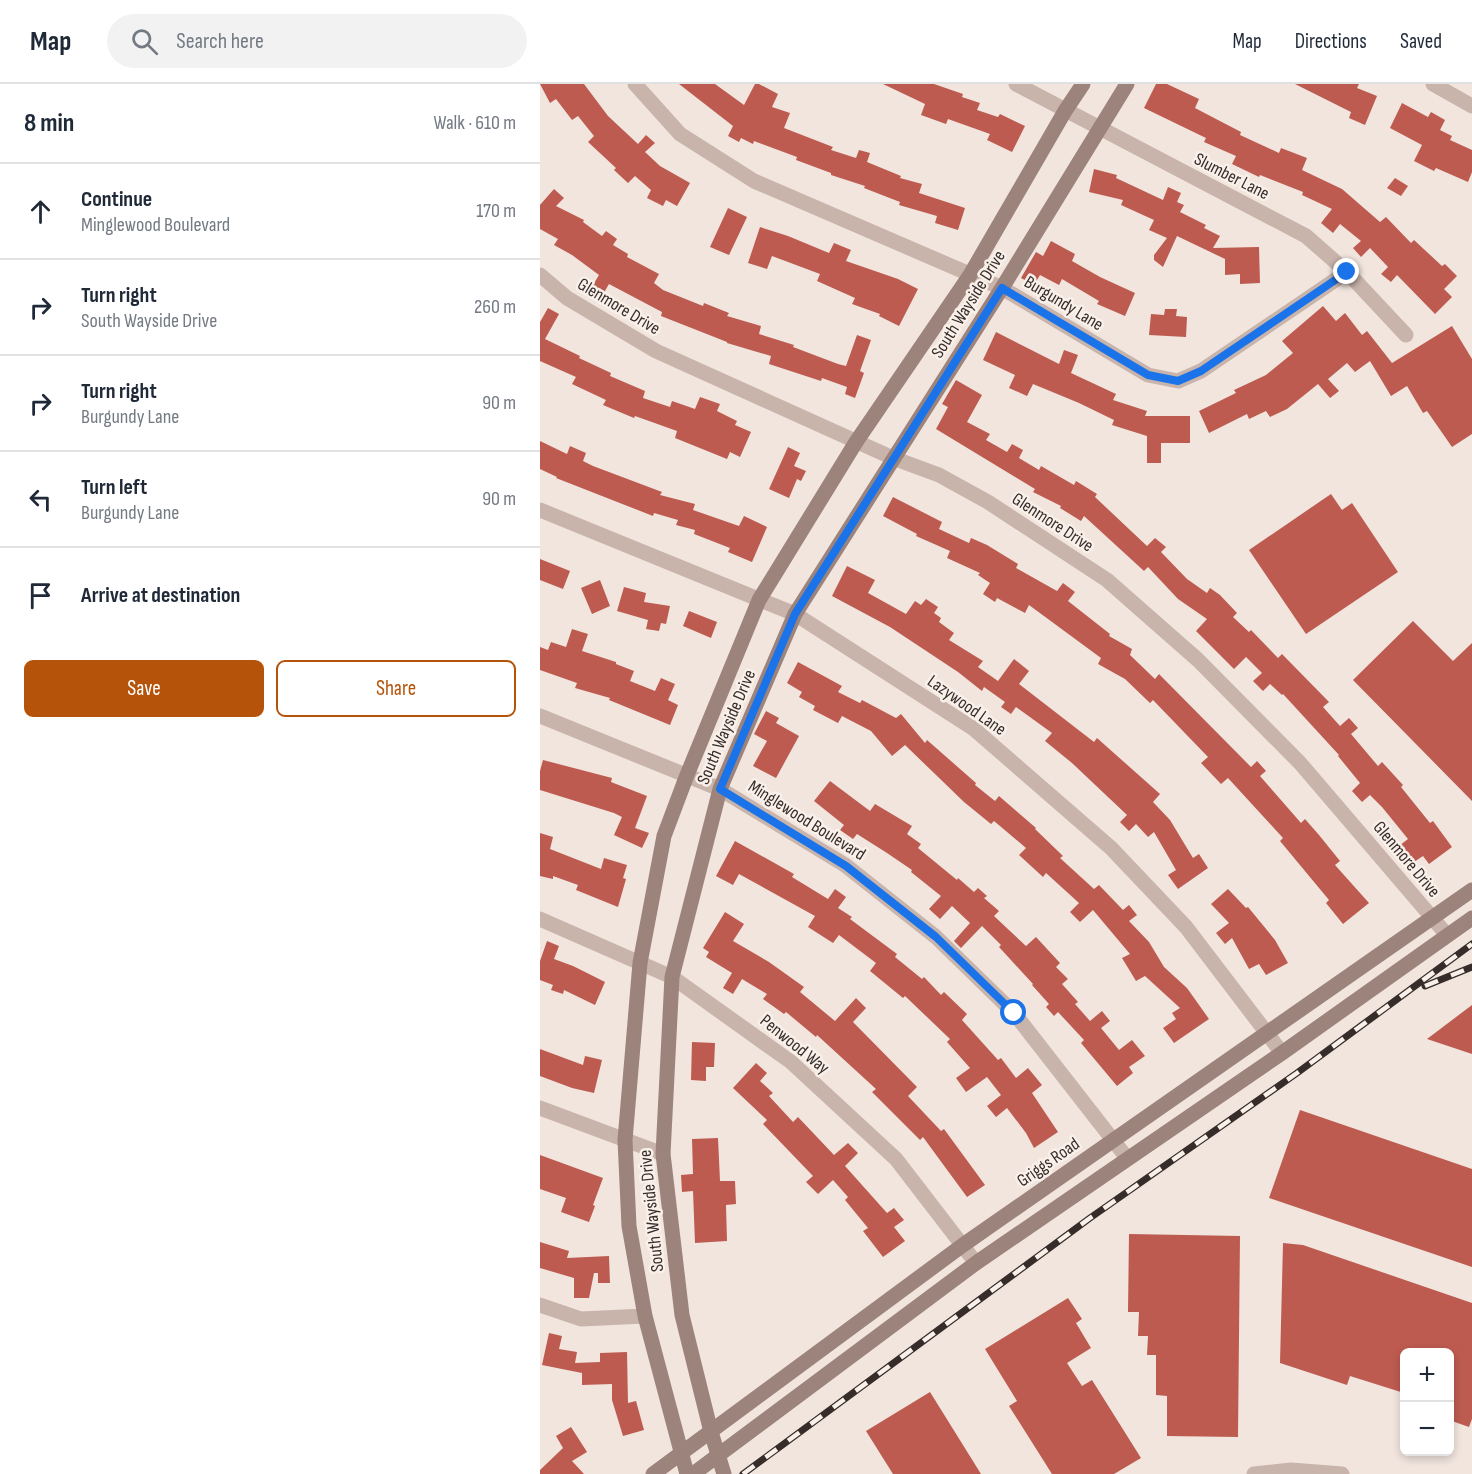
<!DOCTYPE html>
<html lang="en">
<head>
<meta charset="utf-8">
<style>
	:root { --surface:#fff; --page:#f2f2f3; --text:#1f2937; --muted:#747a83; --line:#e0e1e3; --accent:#b45309 }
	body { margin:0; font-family:"Sofia Sans Condensed",sans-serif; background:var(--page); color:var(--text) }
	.controls { position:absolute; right:18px; bottom:18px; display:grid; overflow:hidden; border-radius:9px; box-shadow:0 3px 9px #0003 }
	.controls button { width:54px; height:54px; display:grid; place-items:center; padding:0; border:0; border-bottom:2px solid var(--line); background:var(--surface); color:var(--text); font:30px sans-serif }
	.stop { position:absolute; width:18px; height:18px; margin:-14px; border:4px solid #1a73e8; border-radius:50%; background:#fff }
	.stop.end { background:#1a73e8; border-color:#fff; box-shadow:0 2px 6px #0008 }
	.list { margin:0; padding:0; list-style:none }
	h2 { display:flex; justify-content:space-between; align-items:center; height:78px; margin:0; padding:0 24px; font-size:26px }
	h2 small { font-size:20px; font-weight:400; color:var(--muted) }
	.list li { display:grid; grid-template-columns:39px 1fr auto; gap:18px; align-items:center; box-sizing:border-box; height:96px; padding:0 24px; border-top:2px solid var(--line) }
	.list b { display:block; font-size:22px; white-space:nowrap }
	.list p { margin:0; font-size:20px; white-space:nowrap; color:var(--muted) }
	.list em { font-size:20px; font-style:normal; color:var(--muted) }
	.actions { display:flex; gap:12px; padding:18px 24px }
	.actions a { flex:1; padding:14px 0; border:2px solid var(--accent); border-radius:9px; text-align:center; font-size:21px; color:var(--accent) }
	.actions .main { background:var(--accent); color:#fff }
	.icon { flex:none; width:33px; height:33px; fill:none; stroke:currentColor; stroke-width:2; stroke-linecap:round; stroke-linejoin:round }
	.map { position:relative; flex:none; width:932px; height:1390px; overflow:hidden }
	header { display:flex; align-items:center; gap:36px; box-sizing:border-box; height:84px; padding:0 30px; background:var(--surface); border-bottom:2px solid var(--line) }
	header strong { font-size:28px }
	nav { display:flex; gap:33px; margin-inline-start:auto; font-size:21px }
	.search { width:420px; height:54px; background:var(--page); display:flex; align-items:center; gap:15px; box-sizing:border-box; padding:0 21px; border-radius:33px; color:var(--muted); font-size:22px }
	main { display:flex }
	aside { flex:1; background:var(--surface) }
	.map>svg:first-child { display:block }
	.building { fill:#bd5b50 }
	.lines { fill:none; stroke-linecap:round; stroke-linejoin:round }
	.street { stroke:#c8b4ab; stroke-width:15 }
	.secondary { stroke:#9c837c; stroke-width:15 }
	.rail-casing { stroke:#362c29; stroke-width:7 }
	.rail { stroke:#f9f0ea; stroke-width:4.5; stroke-dasharray:14; stroke-linecap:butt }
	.route { stroke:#1a73e8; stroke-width:8 }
	.labels { text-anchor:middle; stroke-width:5; stroke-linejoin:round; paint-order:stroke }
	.street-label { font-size:18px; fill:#362c29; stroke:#f9f0ea }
</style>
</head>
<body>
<header>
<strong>Map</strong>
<div class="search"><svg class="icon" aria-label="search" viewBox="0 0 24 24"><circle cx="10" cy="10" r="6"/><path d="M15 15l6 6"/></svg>Search here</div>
<nav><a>Map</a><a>Directions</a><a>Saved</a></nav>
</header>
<main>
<aside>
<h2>8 min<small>Walk · 610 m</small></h2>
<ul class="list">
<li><svg class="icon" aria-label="ahead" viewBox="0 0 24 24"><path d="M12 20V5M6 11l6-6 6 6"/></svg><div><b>Continue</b><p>Minglewood Boulevard</p></div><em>170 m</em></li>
<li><svg class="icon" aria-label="right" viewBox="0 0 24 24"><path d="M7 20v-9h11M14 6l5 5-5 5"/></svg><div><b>Turn right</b><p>South Wayside Drive</p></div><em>260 m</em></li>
<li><svg class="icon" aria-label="right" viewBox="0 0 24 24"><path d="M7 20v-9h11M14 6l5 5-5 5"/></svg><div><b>Turn right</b><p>Burgundy Lane</p></div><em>90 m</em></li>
<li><svg class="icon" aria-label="left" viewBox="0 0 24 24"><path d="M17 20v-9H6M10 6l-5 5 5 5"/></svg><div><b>Turn left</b><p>Burgundy Lane</p></div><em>90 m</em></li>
<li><svg class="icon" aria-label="arrive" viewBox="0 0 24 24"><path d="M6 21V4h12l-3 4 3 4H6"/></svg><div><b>Arrive at destination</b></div></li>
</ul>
<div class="actions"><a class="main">Save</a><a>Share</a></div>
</aside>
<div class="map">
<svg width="932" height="1390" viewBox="0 0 932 1390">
	<rect width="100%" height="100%" fill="#f1e5de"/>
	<g class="building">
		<polygon points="0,0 44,0 68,32 98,60 106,51 115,59 105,68 120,82 150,99 137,122 126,116 123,122 107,114 111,106 95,92 88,99 74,86 76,84 48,58 54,52 38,32 32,36 16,15 10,19"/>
		<polygon points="139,0 175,0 204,21 215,0 219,0 238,10 232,23 250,29 244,44 293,63 291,66 316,74 319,66 330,69 327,78 361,92 360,94 382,100 379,109 425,124 418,146 395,139 397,132 359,121 360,118 324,104 325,102 291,91 291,89 256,76 257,73 214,57 213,60 201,54 199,58 188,52 193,42"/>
		<polygon points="343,0 394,0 423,10 422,13 440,19 437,26 458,33 460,30 485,42 472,68 447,56 450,50 408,35 406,40 381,31 385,20"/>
		<polygon points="616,0 627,0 659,15 655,24 701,48 700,51 739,69 741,64 767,74 762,86 802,105 840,138 846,133 871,159 874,156 902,182 905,180 917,192 904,205 912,213 895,230 857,191 851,198 841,190 848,183 830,164 821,173 813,164 821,157 800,140 793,149 781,139 792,125 762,111 763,108 720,91 719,93 692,80 696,72 664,58 666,54 604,24"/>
		<polygon points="755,0 819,0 817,4 837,12 825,41 809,34 811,28"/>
		<polygon points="862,19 888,33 891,28 905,36 900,46 912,52 910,56 932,66 932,88 928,98 896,84 894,87 874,77 882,61 850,44"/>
		<polygon points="554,85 577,91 576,94 623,116 628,103 641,109 637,118 644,121 640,128 666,141 664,144 680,152 673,164 719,163 720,199 700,200 700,190 685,191 685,175 637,152 623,183 614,176 614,171 627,154 609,146 614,136 581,121 583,116 549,108"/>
		<polygon points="855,94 868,102 861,112 847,104"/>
		<polygon points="14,105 24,114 16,122 44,136 43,138 62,152 66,147 77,155 73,161 88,170 87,173 119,190 114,199 123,206 163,222 164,219 189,229 187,232 221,242 219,250 254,261 253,263 298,280 306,282 317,251 331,256 320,287 324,289 315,314 305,310 307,303 282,294 281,297 229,280 231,272 187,259 187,258 121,232 122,228 69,200 62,212 50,206 59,191 32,171 14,161 18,155 0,145 0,121"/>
		<polygon points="188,124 207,133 189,171 170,163"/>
		<polygon points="220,143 248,152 289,169 294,159 311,166 306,177 358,195 378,205 359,242 339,232 340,230 312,220 315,214 277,197 280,190 232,172 227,185 208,179"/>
		<polygon points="511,157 535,170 532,177 560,193 595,209 585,232 557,220 559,217 522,195 519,201 500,191 494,201 481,194 496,168 503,172"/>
		<polygon points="783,222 796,237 805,229 822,251 827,247 852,279 912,242 932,275 932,350 912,363 887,327 883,329 867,302 851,312 830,277 815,288 807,279 788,295 799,307 790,314 778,300 747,325 730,333 726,327 709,335 707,330 669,349 659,327 696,309 694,306 726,291 753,269 742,257"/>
		<polygon points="8,224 19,230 5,255 40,272 39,274 71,289 70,292 105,307 103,314 130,323 132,317 155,325 160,313 180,320 177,327 197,337 195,341 211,348 200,373 190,368 187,375 135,354 137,347 95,332 94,334 63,321 66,316 32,300 36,293 0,277 0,238"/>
		<polygon points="625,225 637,225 636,232 647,233 646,253 609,251 611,230 624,231"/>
		<polygon points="456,248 519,280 524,266 538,271 531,289 576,310 573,316 607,327 605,332 650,332 650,359 621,359 621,379 607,379 607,352 572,341 574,336 539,319 493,300 487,312 469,304 475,291 443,276"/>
		<polygon points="416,296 442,311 427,338 450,350 446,356 467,368 472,360 483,366 479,374 499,386 501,382 534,401 536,397 557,410 555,413 607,462 615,454 626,463 621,468 647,495 667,509 670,504 680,511 697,529 693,533 709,548 711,546 738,574 742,570 789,618 783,623 800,642 809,634 818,644 811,650 838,682 842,678 863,701 861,703 890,739 893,737 912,763 889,780 883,772 868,782 855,765 868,755 842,723 830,711 822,718 812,707 820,699 798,672 799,671 743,610 742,611 730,600 723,607 713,597 722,589 706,573 694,585 656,547 667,535 638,515 608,483 604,487 544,432 541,437 520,424 521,422 493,408 495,405 396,345 408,323 402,320"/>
		<polygon points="0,357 27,370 30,362 46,369 43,377 53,382 122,408 120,411 155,420 153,426 199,442 204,432 227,443 212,478 188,468 190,464 154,450 155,446 136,441 138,436 114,429 113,432 16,394 17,393 0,385"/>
		<polygon points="248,363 260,369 254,382 266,387 261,397 257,395 249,414 229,405"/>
		<polygon points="791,410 802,426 812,419 858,488 766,550 709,466"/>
		<polygon points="353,413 402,438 399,445 429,459 431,454 447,461 478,480 476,484 517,507 523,499 535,508 528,517 570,550 569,552 592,565 590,571 615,595 619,590 711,683 717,677 726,687 720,692 761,739 765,735 779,751 800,777 795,781 829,819 803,840 786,819 789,816 740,757 743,754 688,694 681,700 661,679 668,673 613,616 610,619 585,595 558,580 561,574 489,521 485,529 457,514 455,518 443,510 450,499 438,491 440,489 407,474 410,467 376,452 377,450 343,432"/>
		<polygon points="0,475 30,487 23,505 0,496"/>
		<polygon points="307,482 335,496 328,509 366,530 375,517 381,521 386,515 398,523 394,529 401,534 399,538 414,549 409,556 443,577 438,583 458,597 474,575 489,587 479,600 554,658 557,654 620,710 613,718 630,736 653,774 659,770 668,784 638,805 628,791 636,786 614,748 608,753 596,740 589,747 580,738 587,731 532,679 505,657 512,649 476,623 471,630 461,623 465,618 444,603 442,607 418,588 350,543 292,512"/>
		<polygon points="60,496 70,522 52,530 41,504"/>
		<polygon points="84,503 106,509 104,518 130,522 126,540 121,539 119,547 106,545 108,536 77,527"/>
		<polygon points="149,527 177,538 171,554 143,542"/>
		<polygon points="873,537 913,577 932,559 932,717 813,596"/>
		<polygon points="32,545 48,550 42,567 76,578 76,580 94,587 90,597 115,607 121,594 135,600 128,616 138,621 130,641 69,616 70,614 35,604 37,599 0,586 0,563 8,566 11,558 26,563"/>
		<polygon points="258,578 302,602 298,608 320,619 322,616 356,634 361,630 385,659 387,656 436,699 435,701 455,717 459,712 496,744 495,745 523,772 520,774 554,805 559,801 583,826 589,821 597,831 589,837 609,858 624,883 647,904 669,935 634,959 623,944 636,935 632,929 640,924 605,892 596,897 582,874 590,870 553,826 540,838 530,828 539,819 506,789 503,793 479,771 486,764 454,737 451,740 424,718 365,661 352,672 331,647 302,632 298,639 273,626 275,622 259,613 262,608 247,599"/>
		<polygon points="226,627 239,634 236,639 259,652 236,694 213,682 227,657 214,650"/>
		<polygon points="3,676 72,694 71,698 107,712 95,744 109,749 102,764 74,751 82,733 74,729 0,706 0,687"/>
		<polygon points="290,697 330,727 335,720 372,742 367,750 381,760 378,764 417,796 418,794 434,808 438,804 447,812 444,814 459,827 454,832 486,862 496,853 520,879 516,883 528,895 522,900 538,918 535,920 550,937 562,927 570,937 561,944 579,966 592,956 605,972 589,983 593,989 577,1002 541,959 544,956 518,928 514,932 506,923 509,920 492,901 493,900 459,863 461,861 442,842 421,864 414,857 430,839 412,822 400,835 389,825 401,812 371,788 372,786 347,769 317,750 313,755 300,746 304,741 274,717"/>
		<polygon points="0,749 13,753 10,765 61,785 64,774 87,781 83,794 86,795 78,823 36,806 38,801 13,792 13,795 0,792"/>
		<polygon points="195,757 254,790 252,793 288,815 295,805 306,813 298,824 312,833 310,835 357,870 355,873 382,895 384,893 401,911 404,908 427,930 422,936 458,976 461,974 476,994 488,984 502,1001 492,1009 518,1048 494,1064 486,1049 467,1024 456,1033 447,1022 461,1011 447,993 426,1008 416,994 430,984 407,958 410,955 365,912 363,914 330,887 336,879 299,851 293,859 268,843 275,832 199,790 193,801 176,792"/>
		<polygon points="688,805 706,824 708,823 735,856 748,879 726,891 719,880 709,885 692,854 685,860 676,849 689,839 671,820"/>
		<polygon points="185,828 204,840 193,857 229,878 264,903 260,908 295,937 316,914 326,924 313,938 377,1003 368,1012 401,1047 404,1045 445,1101 427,1113 383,1053 380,1056 332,1008 336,1005 277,951 276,953 246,928 244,930 223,915 227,910 202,895 193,910 183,904 192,889 166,873 169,868 163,864"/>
		<polygon points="7,857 19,862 14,875 33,882 65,898 55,921 24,906 23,910 11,906 13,901 0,896 0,877"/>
		<polygon points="932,921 932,970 887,955"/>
		<polygon points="152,958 175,959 174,983 166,983 166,997 151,996"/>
		<polygon points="0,965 43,981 45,972 62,976 54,1009 32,1004 0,992"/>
		<polygon points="216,979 227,989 220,997 233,1009 229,1012 253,1038 258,1033 294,1071 308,1059 318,1069 305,1082 347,1129 354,1124 364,1136 354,1143 365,1157 343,1173 323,1147 328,1144 305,1116 308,1113 293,1096 278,1110 266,1098 273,1092 223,1040 227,1036 193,1004"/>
		<polygon points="760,1026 932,1085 932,1183 729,1114"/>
		<polygon points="178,1054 180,1097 195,1097 196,1120 186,1121 187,1157 155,1159 153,1107 142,1108 141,1091 153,1090 152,1055"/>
		<polygon points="0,1071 63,1094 53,1121 55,1122 49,1138 21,1128 26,1114 0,1105"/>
		<polygon points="589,1150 700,1152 698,1353 627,1352 627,1312 616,1311 616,1271 607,1271 608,1252 598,1252 599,1228 588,1228"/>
		<polygon points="0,1158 29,1167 27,1174 69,1172 70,1199 58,1199 58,1189 54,1189 49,1214 34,1214 34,1194 0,1184"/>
		<polygon points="743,1159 763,1161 932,1219 932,1335 929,1343 909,1336 909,1269 864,1269 864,1309 810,1292 807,1301 740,1279"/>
		<polygon points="528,1214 542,1235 536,1239 551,1264 527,1279 542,1302 552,1296 601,1374 574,1390 512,1390 469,1322 477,1317 445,1265"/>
		<polygon points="9,1249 22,1252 19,1265 37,1268 35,1279 60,1278 60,1269 87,1268 88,1319 96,1317 104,1346 83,1352 72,1316 72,1300 42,1301 42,1289 2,1281"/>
		<polygon points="390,1308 441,1390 353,1390 326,1347"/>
		<polygon points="31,1343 47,1368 32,1377 44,1390 0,1390 0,1386 23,1364 16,1352"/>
	</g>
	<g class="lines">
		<g class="street">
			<polyline points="95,0 140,50 214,97 462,204 608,291 638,297 661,287 807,188"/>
			<polyline points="476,0 766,152 807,188 866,251"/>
			<polyline points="893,0 932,22"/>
			<polyline points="0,191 27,214 116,267 353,374 399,391 448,418 567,496 658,576 760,679 907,851"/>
			<polyline points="0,426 255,530 434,645 571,764 646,843 742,969"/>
			<polyline points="0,632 180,705 305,781 396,853 474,929 587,1074"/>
			<polyline points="0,835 132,893 251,978 356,1075 436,1179"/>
			<polyline points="0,1024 123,1070"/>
			<polyline points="0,1221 41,1235 105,1232"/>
			<polyline points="714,1390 751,1386 802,1390"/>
		</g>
		<g class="secondary">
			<polyline points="113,1390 423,1161 932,806"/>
			<polyline points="147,1390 105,1232 89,1142 85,1056 100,879 124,752 147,691 219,516 316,358 430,191 525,27 543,0"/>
			<polyline points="153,1390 436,1179 742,969 932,834"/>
			<polyline points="184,1390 171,1348 142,1231 123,1070 132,893 180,705 255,530 462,204 587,0"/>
		</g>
		<g class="rail-casing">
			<g id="rail">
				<polyline points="885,902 932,883"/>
				<polyline points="203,1390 550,1134 757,989 932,860"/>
			</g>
		</g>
		<use href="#rail" class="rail"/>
	</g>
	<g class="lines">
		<polyline class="route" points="474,929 396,853 306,782 180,705 255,530 462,204 608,291 638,297 661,287 807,188"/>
	</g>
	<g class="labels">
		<g class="street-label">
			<text transform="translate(692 92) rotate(27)" y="6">Slumber Lane</text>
			<text transform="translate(524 219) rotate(31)" y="6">Burgundy Lane</text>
			<text transform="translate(428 220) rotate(-58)" y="6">South Wayside Drive</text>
			<text transform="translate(79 222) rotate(31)" y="6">Glenmore Drive</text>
			<text transform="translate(513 438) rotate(33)" y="6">Glenmore Drive</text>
			<text transform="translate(427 621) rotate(35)" y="6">Lazywood Lane</text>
			<text transform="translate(186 643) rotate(-67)" y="6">South Wayside Drive</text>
			<text transform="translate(267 736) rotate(32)" y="6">Minglewood Boulevard</text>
			<text transform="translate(867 775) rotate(50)" y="6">Glenmore Drive</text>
			<text transform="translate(255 960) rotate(39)" y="6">Penwood Way</text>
			<text transform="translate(508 1078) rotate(-35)" y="6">Griggs Road</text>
			<text transform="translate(111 1127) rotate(-96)" y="6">South Wayside Drive</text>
		</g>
	</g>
</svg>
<div class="controls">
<button>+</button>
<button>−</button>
</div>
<div class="stop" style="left:474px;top:929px"></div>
<div class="stop end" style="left:807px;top:188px"></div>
</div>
</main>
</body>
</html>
